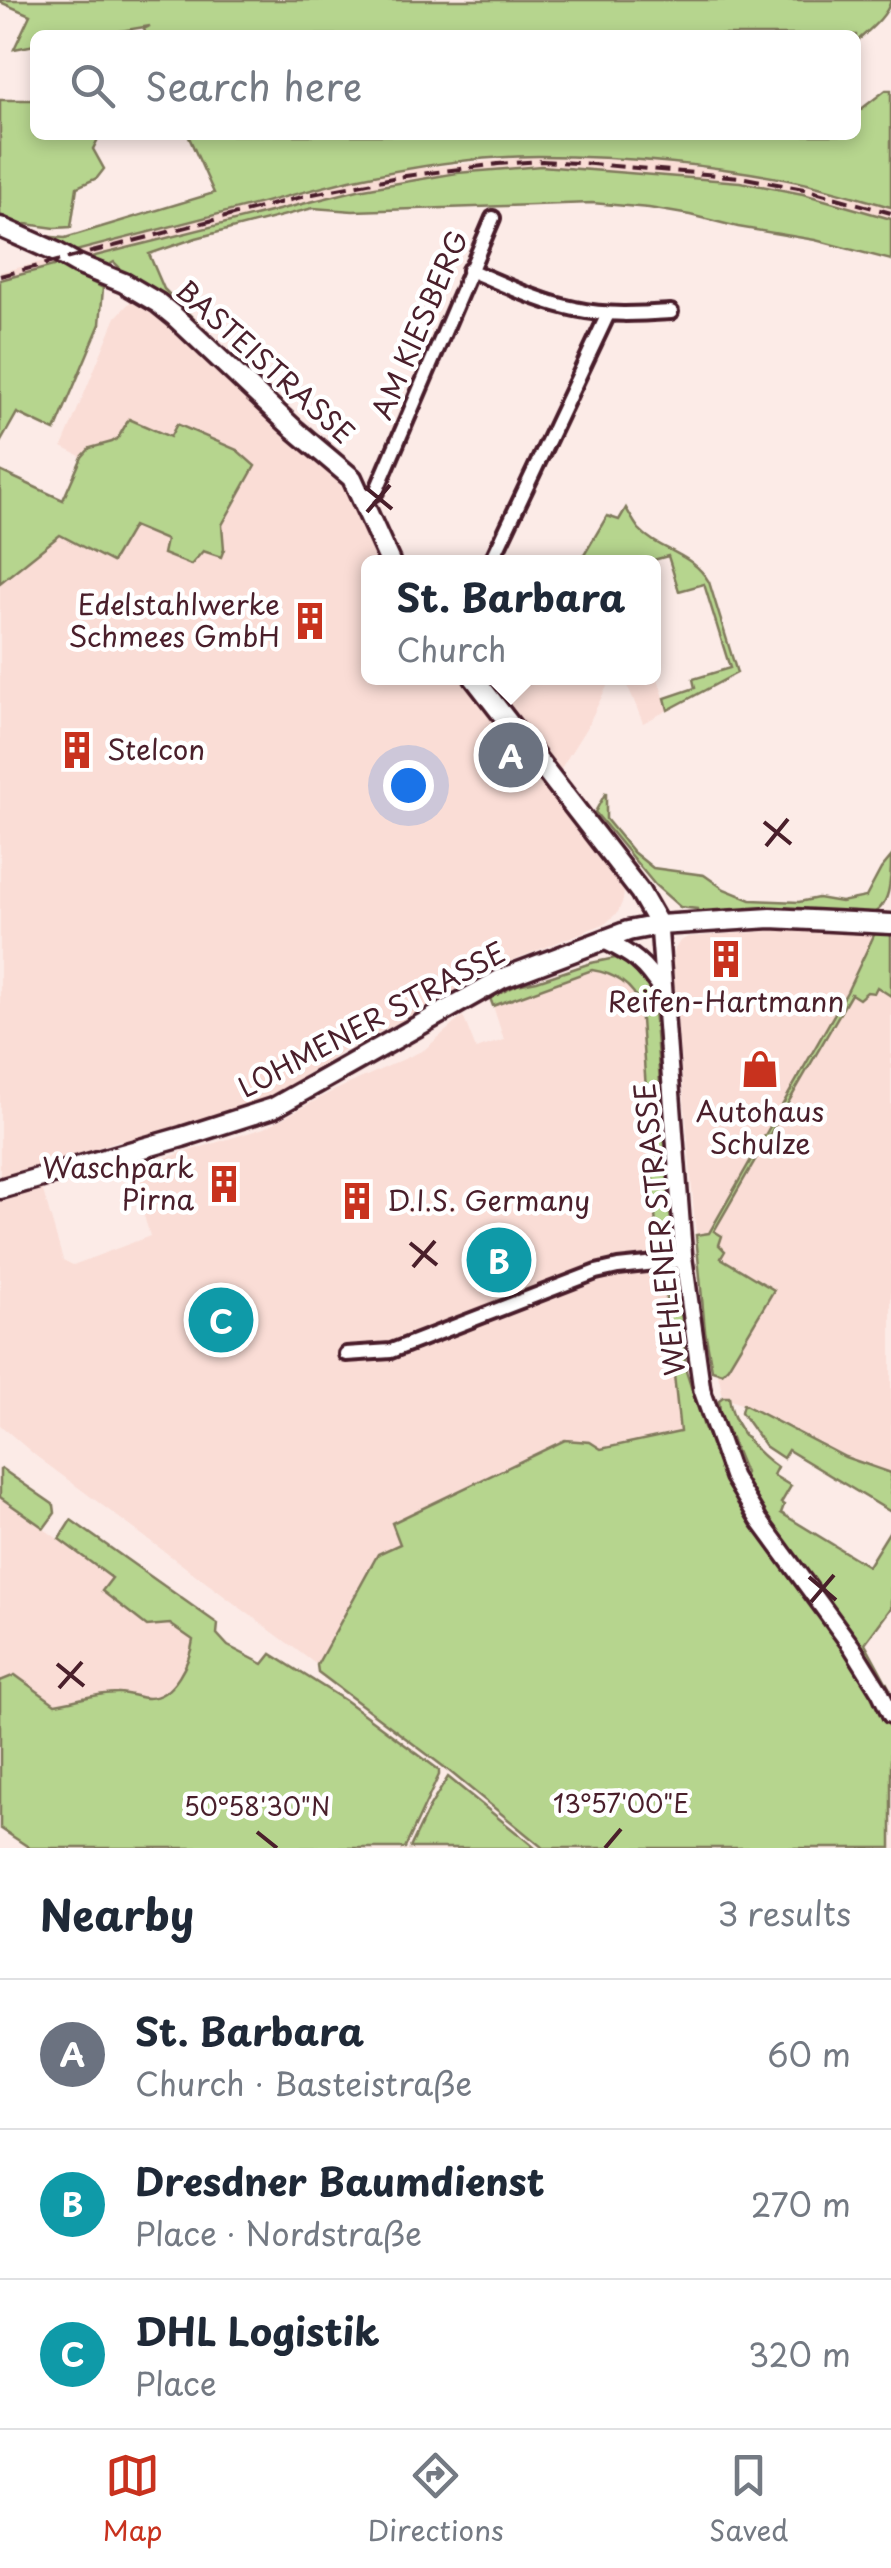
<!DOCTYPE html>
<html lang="en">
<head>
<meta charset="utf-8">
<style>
	:root { --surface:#fff; --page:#f2f2f3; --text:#1f2937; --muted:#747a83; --line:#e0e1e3; --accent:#c8321e }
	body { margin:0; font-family:"Playpen Sans",sans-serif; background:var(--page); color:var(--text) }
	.you { position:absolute; left:408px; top:785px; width:35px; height:35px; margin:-25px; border:8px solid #fff; border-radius:50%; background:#1a73e8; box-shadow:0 0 0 15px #1a73e833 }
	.badge { display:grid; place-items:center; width:65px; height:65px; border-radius:50%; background:var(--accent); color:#fff; font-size:32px; font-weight:700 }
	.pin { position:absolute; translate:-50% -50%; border:5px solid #fff; box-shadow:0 2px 10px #0006 }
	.popup { position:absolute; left:361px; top:555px; width:300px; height:130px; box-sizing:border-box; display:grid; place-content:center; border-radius:15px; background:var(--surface); filter:drop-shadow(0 2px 8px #0005); font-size:32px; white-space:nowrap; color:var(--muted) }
	.popup b { font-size:38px; color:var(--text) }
	.popup::after { content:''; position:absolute; left:50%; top:100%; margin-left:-20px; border:20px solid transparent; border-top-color:var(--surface) }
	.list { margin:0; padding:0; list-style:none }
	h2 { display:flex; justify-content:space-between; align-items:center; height:130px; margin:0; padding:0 40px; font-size:42px }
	h2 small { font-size:32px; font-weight:400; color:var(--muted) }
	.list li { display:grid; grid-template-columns:65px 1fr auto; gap:30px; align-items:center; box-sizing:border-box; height:150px; padding:0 40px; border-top:2px solid var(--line) }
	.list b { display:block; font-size:38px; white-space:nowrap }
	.list p { margin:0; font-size:32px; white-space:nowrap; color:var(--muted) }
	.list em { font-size:32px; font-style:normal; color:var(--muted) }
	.icon { flex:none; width:55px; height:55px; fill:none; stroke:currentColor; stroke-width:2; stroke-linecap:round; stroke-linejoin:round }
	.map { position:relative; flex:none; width:891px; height:1848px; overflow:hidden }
	.search { position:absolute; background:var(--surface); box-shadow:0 5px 15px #0003; left:30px; right:30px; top:30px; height:110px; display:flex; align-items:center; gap:25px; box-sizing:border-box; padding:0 35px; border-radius:15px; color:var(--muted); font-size:38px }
	.sheet { height:580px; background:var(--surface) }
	nav { display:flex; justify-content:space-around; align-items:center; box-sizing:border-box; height:140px; border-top:2px solid var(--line); background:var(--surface); font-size:28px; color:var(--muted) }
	nav a { display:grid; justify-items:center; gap:5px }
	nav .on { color:var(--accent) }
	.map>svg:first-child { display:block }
	.built { fill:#faddd6 }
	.green { fill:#b6d58e; stroke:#807a5c; stroke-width:2.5 }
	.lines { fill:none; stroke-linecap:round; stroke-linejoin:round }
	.minor-casing { stroke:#4a1f2b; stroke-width:20 }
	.tertiary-casing { stroke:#4a1f2b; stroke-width:22 }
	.secondary-casing { stroke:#4a1f2b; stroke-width:25 }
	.minor { stroke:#fff; stroke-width:12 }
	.tertiary { stroke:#fff; stroke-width:15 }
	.secondary { stroke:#fff; stroke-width:18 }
	.rail { stroke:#4a1f2b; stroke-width:4; stroke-dasharray:15 8; stroke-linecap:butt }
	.ticks { fill:none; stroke:#4a1f2b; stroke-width:4 }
	.labels { text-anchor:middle; stroke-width:9; stroke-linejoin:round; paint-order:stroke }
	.street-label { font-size:28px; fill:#4a1f2b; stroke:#fff }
	.poi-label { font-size:28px; fill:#4a1f2b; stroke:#fff; text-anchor:end }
	.ticks-label { font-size:25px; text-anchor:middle; fill:#4a1f2b; stroke:#fff; stroke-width:9; stroke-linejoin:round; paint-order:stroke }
</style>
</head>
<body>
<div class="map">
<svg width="891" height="1848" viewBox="0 0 891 1848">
	<rect width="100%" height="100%" fill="#fcebe7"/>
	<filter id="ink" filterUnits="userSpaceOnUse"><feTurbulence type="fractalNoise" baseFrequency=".01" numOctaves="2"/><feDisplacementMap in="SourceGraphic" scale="20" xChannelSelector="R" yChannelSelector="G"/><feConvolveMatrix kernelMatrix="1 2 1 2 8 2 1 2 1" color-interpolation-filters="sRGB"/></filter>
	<g filter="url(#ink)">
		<g class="built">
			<polygon points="537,156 641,161 739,172 804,184 891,207 891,219 803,194 740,182 541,166 457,173 358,190 83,259 72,252 350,180 393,171"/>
			<polygon points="58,258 66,263 0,280 0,272"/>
			<polygon points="132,300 163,321 275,427 344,486 378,562 368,562 368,678 460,678 624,891 623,900 618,912 606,923 503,964 402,1022 352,1043 317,1071 314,1070 303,1076 303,1080 269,1098 241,1109 122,1143 120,1140 99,1147 98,1151 0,1178 0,471 63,500 82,457 62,447 116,317"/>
			<polygon points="654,666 668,710 643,723 630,691 621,678 654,678"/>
			<polygon points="486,678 611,678 588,725 558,773"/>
			<polygon points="810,928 875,932 847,992 709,1233 696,1235 672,960 675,949 680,941 688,937"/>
			<polygon points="592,970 606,972 622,982 636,994 640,1006 658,1255 642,1259 655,1269 663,1270 680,1432 601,1449 392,1523 401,1544 378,1554 317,1665 36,1456 0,1425 0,1194 41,1184 63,1260 73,1265 150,1236 130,1169 264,1128 331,1092 424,1050 463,1016 476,1049 504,1040 493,1006"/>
			<polygon points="877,987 891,996 891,1473 845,1457 751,1408 723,1397 718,1373 723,1373 721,1258 725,1251 719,1245 722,1236 714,1232 851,994 862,994"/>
			<polygon points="0,1497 112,1578 102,1592 170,1624 194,1640 192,1652 176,1682 160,1695 149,1698 119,1692 55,1704 15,1675 0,1681"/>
		</g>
		<g class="green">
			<path d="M0,0h891c-4,17 -22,30 -35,42v-7h-710l-2,-6 6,-3 -53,9h-62v10l-21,4 16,-34 -30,-13z"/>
			<path d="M886,90h5v117c-29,-8 -59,-17 -88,-24 -83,-18 -180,-27 -265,-27 -62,0 -127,11 -188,24l-278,72 -33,-16 26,2 149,-45 -26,-58h668v-22z"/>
			<polygon points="0,100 35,100 35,135 100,135 93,149 104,169 97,178 77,187 71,227 55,228 26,224 16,226 0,219"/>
			<polygon points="541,166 740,182 803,194 891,219 891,260 815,240 738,227 690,215 649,208 592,203 353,211 313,208 196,238 149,254 164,289 203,328 200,331 115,272 119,267 114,262 104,268 83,259 358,190 457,173"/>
			<polygon points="57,265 103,288 100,324 55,431 17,413 0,443 0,280"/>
			<polygon points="129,419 170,437 177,424 237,450 255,466 222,525 224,549 221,557 203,551 191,565 163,554 166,540 133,526 112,562 60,535 0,583 0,471 63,500 82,457 90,448 112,442 118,438"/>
			<path d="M626,508c4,7 8,15 13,21 20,22 53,23 70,53l28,91 -69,37 -3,-12 30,-10 -2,-9 37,-11 -26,-84 -25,7 -11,-35 -22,6h-66l27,-46 12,4z"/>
			<path d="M606,792v27l27,33 20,16 51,7 20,14 27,11 48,2 19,-4 23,4 25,-5 15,-28 10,-12c0,22 0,51 -22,58l-89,-7 -82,5 -1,-4 -17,-2 -25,-22 -60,-73z"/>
			<polygon points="875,933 891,935 891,996 877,987 874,993 867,992 859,999 851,994 714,1231 722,1236 719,1245 725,1251 721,1258 774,1290 728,1367 722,1373 712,1370 705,1330 696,1235 709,1233 847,992"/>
			<path d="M615,958l17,8 3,-3 14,19 4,15 20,245 -4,6 -11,7 -18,-249c-6,-21 -27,-33 -48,-36l-99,36 -3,-8 27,-13 20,-4 54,-18z"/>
			<polygon points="663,1270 676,1277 682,1318 686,1371 704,1427 736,1495 849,1651 883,1711 891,1730 891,1848 543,1848 448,1770 318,1672 317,1665 378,1554 400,1544 392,1523 565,1440 590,1442 601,1449 680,1432"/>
			<path d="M723,1397h6c3,29 25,53 48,70l-4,8 18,11 -10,17 3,2 -3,8 87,53 23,-37v79l-26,35 26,48v11l-127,-185 -22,-39 3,-5 -25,-61 -1,-12z"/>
			<polygon points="743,1404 845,1457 891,1473 891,1512 788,1450 783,1458 765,1446 741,1412"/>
			<polygon points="2,1469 54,1505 55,1513 44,1528 0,1497 0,1470"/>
			<path d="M71,1520l147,104 -1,10 11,12 35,18 8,-10 75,47 93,69v5l-34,73h-375l-30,-20v-147l15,-6 40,29c20,-3 42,-11 62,-11 10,-1 21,5 31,5 26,0 42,-37 45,-58l-23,-16 -23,2 -45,-35 10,-13 -53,-39z"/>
			<polygon points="448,1777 528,1842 535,1848 410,1848 429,1808"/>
		</g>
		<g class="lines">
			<g class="minor-casing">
				<g id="minor">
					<path d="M469,270c35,14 70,32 106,39 32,7 64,5 96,3"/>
					<polyline points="362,500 376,492 493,218"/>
					<polyline points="491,562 608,314"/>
					<polyline points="346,1354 391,1351 596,1272 618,1267 684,1260"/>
				</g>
			</g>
			<g class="tertiary-casing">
				<g id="tertiary">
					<polyline points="659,925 684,1260 702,1390 733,1477 759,1520 852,1647 880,1692 891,1715"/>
					<path d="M603,940c29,14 42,23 59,51"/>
				</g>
			</g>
			<g class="secondary-casing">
				<g id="secondary">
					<polyline points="0,227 56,252 77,264 124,283 158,303 174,316 294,429 352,478 390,562"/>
					<polyline points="474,678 640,892 659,925"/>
					<polyline points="0,1189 182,1137 273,1108 503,978 628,931 659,925 771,918 891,924"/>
				</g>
			</g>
			<use href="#minor" class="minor"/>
			<use href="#tertiary" class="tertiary"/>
			<use href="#secondary" class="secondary"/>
			<polyline class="rail" points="0,276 313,194 398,177 498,164 542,161 592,164 740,177 804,189 891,213"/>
		</g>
	</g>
	<path class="ticks" d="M365,487l27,22M367,512l23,-27M764,822l27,22M766,846l22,-27M410,1243l27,22M413,1267l22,-26M809,1577l27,23M811,1602l23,-27M57,1664l27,22M59,1688l23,-26M257,1832l20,16M605,1848l16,-19"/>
	<defs>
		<g id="building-bare" transform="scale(3)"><path d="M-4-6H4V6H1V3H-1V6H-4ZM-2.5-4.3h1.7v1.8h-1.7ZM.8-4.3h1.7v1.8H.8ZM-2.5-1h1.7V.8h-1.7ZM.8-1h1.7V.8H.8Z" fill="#c8321e" stroke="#fff" stroke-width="2.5" paint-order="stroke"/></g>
		<g id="shop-bare" transform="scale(3)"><path d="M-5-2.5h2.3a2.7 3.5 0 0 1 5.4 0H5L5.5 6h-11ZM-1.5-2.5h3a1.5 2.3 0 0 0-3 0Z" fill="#c8321e" stroke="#fff" stroke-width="2.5" paint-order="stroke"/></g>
	</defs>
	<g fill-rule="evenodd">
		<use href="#building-bare" x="310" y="621"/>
		<use href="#building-bare" x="77" y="750"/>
		<use href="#building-bare" x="726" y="959"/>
		<use href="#shop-bare" x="760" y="1069"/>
		<use href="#building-bare" x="224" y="1184"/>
		<use href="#building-bare" x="357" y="1201"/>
	</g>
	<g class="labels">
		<g class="street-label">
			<text transform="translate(420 325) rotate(-67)" y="10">AM KIESBERG</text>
			<text transform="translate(265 362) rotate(42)" y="10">BASTEISTRASSE</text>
			<text transform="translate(372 1020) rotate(-28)" y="10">LOHMENER STRASSE</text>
			<text transform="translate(660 1229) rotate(-96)" y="10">WEHLENER STRASSE</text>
		</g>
		<g class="poi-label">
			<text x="280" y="615">Edelstahlwerke<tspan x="280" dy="32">Schmees GmbH</tspan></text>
			<text x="107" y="760" text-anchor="start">Stelcon</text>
			<text x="726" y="1012" text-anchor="middle">Reifen-Hartmann</text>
			<text x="760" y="1122" text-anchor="middle">Autohaus<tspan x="760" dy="32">Schulze</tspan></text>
			<text x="194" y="1178">Waschpark<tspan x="194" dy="32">Pirna</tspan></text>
			<text x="387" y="1211" text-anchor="start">D.I.S. Germany</text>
		</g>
	</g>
	<g class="ticks-label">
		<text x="621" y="1813">13°57'00"E</text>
		<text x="257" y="1816">50°58'30"N</text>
	</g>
</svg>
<div class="you"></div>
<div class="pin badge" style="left:511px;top:755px;background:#6b7280">A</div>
<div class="popup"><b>St. Barbara</b>Church</div>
<div class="pin badge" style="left:499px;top:1260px;background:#0f9aa8">B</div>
<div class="pin badge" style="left:221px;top:1320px;background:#0f9aa8">C</div>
<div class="search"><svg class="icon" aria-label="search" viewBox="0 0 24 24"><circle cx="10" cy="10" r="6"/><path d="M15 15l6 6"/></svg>Search here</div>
</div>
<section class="sheet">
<h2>Nearby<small>3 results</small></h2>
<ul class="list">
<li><span class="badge" style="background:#6b7280">A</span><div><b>St. Barbara</b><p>Church · Basteistraße</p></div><em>60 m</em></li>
<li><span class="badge" style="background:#0f9aa8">B</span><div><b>Dresdner Baumdienst</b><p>Place · Nordstraße</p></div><em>270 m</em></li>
<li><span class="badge" style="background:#0f9aa8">C</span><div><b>DHL Logistik</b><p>Place</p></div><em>320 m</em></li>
</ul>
</section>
<nav>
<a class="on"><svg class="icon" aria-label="map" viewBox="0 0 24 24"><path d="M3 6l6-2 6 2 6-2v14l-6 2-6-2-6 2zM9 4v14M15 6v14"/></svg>Map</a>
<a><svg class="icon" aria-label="directions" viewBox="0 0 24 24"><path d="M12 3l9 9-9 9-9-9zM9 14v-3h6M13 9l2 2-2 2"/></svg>Directions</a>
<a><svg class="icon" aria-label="saved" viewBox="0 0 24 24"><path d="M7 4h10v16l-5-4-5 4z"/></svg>Saved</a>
</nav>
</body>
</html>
